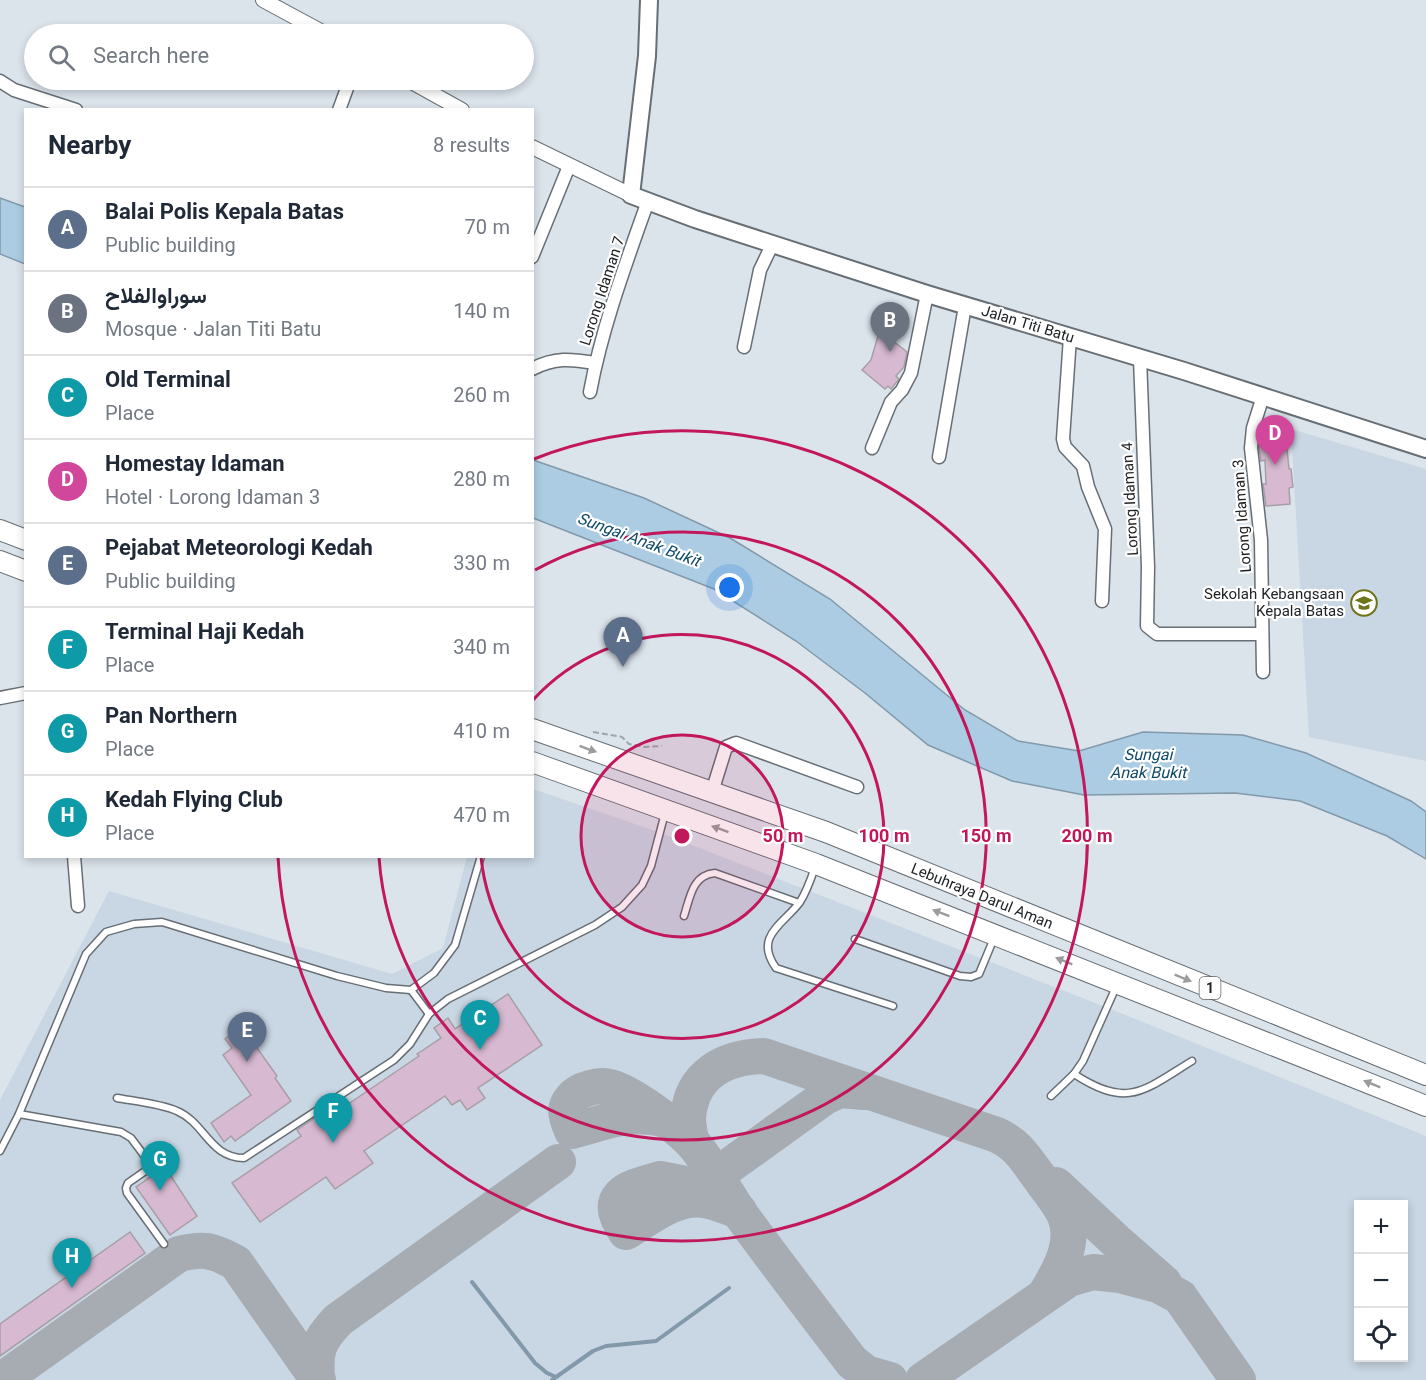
<!DOCTYPE html>
<html lang="en">
<head>
<meta charset="utf-8">
<style>
	:root { --surface:#fff; --page:#f2f2f3; --text:#1f2937; --muted:#747a83; --line:#e0e1e3; --accent:#2563eb }
	body { margin:0; font-family:Georgia,Vazirmatn,serif; background:var(--page); color:var(--text) }
	.controls { position:absolute; right:18px; bottom:18px; display:grid; overflow:hidden; border-radius:0px; box-shadow:0 3px 9px #0003 }
	.controls button { width:54px; height:54px; display:grid; place-items:center; padding:0; border:0; border-bottom:2px solid var(--line); background:var(--surface); color:var(--text); font:30px sans-serif }
	.you { position:absolute; left:730px; top:588px; width:21px; height:21px; margin:-15px; border:4px solid #fff; border-radius:50%; background:#1a73e8; box-shadow:0 0 0 9px #1a73e833 }
	.badge { display:grid; place-items:center; width:39px; height:39px; border-radius:50%; background:var(--accent); color:#fff; font-size:20px; font-weight:700 }
	.pin { position:absolute; translate:-50% -50px; filter:drop-shadow(0 2px 3px #0008) }
	.pin::after { content:''; position:absolute; top:32px; width:21px; height:18px; background:inherit; clip-path:polygon(0 0,100% 0,50% 100%) }
	.list { margin:0; padding:0; list-style:none }
	h2 { display:flex; justify-content:space-between; align-items:center; height:78px; margin:0; padding:0 24px; font-size:26px }
	h2 small { font-size:20px; font-weight:400; color:var(--muted) }
	.list li { display:grid; grid-template-columns:39px 1fr auto; gap:18px; align-items:center; box-sizing:border-box; height:84px; padding:0 24px; border-top:2px solid var(--line) }
	.list b { display:block; font-size:22px; white-space:nowrap }
	.list p { margin:0; font-size:20px; white-space:nowrap; color:var(--muted) }
	.list em { font-size:20px; font-style:normal; color:var(--muted) }
	.icon { flex:none; width:33px; height:33px; fill:none; stroke:currentColor; stroke-width:2; stroke-linecap:round; stroke-linejoin:round }
	.map { position:relative; flex:none; width:1426px; height:1380px; overflow:hidden }
	.search { position:absolute; background:var(--surface); box-shadow:0 3px 9px #0003; left:24px; top:24px; width:510px; height:66px; display:flex; align-items:center; gap:15px; box-sizing:border-box; padding:0 21px; border-radius:33px; color:var(--muted); font-size:22px }
	.panel { position:absolute; background:var(--surface); box-shadow:0 3px 9px #0003; left:24px; top:108px; width:510px; height:750px; border-radius:0px }
	.map>svg:first-child { display:block }
	.built { fill:#c9d6e3; fill-rule:evenodd }
	.water { fill:#abcce2; stroke:#8199aa; stroke-width:1.5 }
	.lines { fill:none; stroke-linecap:round; stroke-linejoin:round }
	.stream { stroke:#8199aa; stroke-width:4 }
	.taxiway { stroke:#a6acb2; stroke-width:36 }
	.building { fill:#d7b9d1; stroke:#a89fa6; stroke-width:1.5 }
	.service-casing { stroke:#676e74; stroke-width:9 }
	.minor-casing { stroke:#676e74; stroke-width:15 }
	.tertiary-casing { stroke:#676e74; stroke-width:16 }
	.secondary-casing { stroke:#676e74; stroke-width:20 }
	.trunk-casing { stroke:#676e74; stroke-width:22 }
	.path { stroke:#9ea5ab; stroke-width:2; stroke-dasharray:6 3; stroke-linecap:butt }
	.service { stroke:#fff; stroke-width:6 }
	.minor { stroke:#fff; stroke-width:12 }
	.tertiary { stroke:#fff; stroke-width:14 }
	.secondary { stroke:#fff; stroke-width:16 }
	.trunk { stroke:#fff; stroke-width:20 }
	.oneway { fill:#9b9c9d }
	.ring { fill:none; stroke:#c2185b; stroke-width:3 }
	.labels { text-anchor:middle; stroke-width:4.5; stroke-linejoin:round; paint-order:stroke }
	.shield { fill:#fff; stroke:#636567; stroke-width:1.5 }
	.shield-label { font-size:14px; font-weight:bold; fill:#202326 }
	.street-label { font-size:15px; fill:#202326; stroke:#fff }
	.poi-label { font-size:15px; fill:#202326; stroke:#fff; text-anchor:end }
	.water-label { font-size:16px; font-style:italic; fill:#0f4b69; stroke:#fff }
	.centre { fill:#c2185b; stroke:#fff; stroke-width:3 }
	.ring-label { font-size:18px; text-anchor:middle; font-weight:bold; fill:#c2185b; stroke:#fff; stroke-width:4.5; stroke-linejoin:round; paint-order:stroke }
</style>
</head>
<body>
<div class="map">
<svg width="1426" height="1380" viewBox="0 0 1426 1380">
	<rect width="100%" height="100%" fill="#dbe3eb"/>
	<g class="built">
		<polygon points="1291,429 1426,469 1426,761 1309,737"/>
		<path d="M533,789l128,44 447,175 318,128v244h-1426v-280l109,-209 283,83 51,-26 24,-91 65,-1zM1358,1204h46v154h-46z"/>
	</g>
	<g class="water">
		<polygon points="0,198 25,207 25,264 0,254"/>
		<polygon points="533,460 644,498 730,538 830,599 965,710 1018,741 1079,751 1143,732 1243,735 1306,753 1411,801 1426,812 1426,859 1387,836 1300,801 1235,793 1084,795 1012,781 928,745 865,693 796,641 714,589 533,518"/>
	</g>
	<g class="lines">
		<g class="stream">
			<polyline points="472,1282 535,1363 547,1373 556,1377"/>
			<polyline points="552,1380 593,1351 606,1346 656,1341 729,1288"/>
		</g>
		<g class="taxiway">
			<path d="M666,1120c-35,-10 -59,2 -94,11 -5,-13 -10,-22 0,-33 7,-9 27,-14 38,-11 21,5 64,38 80,53 18,19 34,50 49,72 37,51 75,100 113,150l14,11 24,7"/>
			<path d="M691,1141c-1,-7 -3,-16 -3,-23 3,-44 37,-61 76,-62l233,79c21,10 28,23 42,42 8,12 20,25 26,39 11,27 -6,56 -20,79"/>
			<path d="M660,1179l21,4 58,28c-12,-4 -25,-10 -36,-11 -28,-4 -55,19 -77,32 -26,-38 2,-44 34,-53z"/>
			<polyline points="1056,1185 1116,1241 1164,1283"/>
			<polyline points="694,1186 699,1185 715,1176 825,1097 840,1090 864,1092"/>
			<path d="M317,1379c-2,-29 1,-38 21,-59l220,-158"/>
			<path d="M2,1380l177,-126c25,-6 34,-4 57,9l82,117"/>
			<polyline points="923,1380 1069,1279 1093,1272 1120,1275 1158,1285 1180,1297 1238,1380"/>
		</g>
	</g>
	<g class="building">
		<polygon points="887,305 897,308 891,327 896,329 892,340 907,352 904,367 896,376 899,379 891,389 888,386 885,389 862,370 871,360"/>
		<polygon points="1285,428 1289,469 1291,469 1293,487 1289,488 1290,504 1266,506 1263,484 1266,484 1265,460 1261,461 1259,448 1261,430"/>
		<polygon points="508,994 542,1045 478,1088 485,1098 467,1110 460,1100 452,1105 445,1096 364,1151 373,1163 335,1189 326,1177 260,1222 232,1183 301,1136 297,1130 331,1107 335,1113 419,1056 417,1054 441,1038 434,1028 448,1018 455,1029"/>
		<polygon points="242,1027 277,1076 275,1078 291,1101 235,1141 231,1136 224,1142 211,1123 251,1095 223,1055 232,1048 225,1039"/>
		<polygon points="165,1167 197,1216 170,1235 136,1187"/>
		<polygon points="130,1232 145,1253 0,1356 0,1324"/>
	</g>
	<g class="lines">
		<g class="service-casing">
			<g id="service">
				<path d="M815,867c-4,12 -8,24 -15,35 -16,22 -47,34 -24,66l117,38"/>
				<path d="M684,916c6,-18 8,-41 31,-43l84,30"/>
				<polyline points="855,939 960,976 971,977 979,974 994,938"/>
				<polyline points="411,990 429,1014"/>
				<path d="M1074,1074c54,35 69,17 118,-13"/>
				<polyline points="1051,1096 1074,1074 1083,1061 1116,987"/>
				<path d="M117,1098c17,3 45,6 60,13 28,12 33,47 67,47l150,-98 16,-16 19,-30 19,-15 147,-74 27,-18 20,-22 9,-19 14,-53"/>
				<polyline points="19,1114 121,1132 131,1138 152,1166"/>
				<polyline points="0,1151 19,1114 86,954 106,932 134,924 162,922 337,976 386,988 411,990 434,973 455,945 481,856"/>
				<polyline points="161,1160 128,1183 126,1188 127,1193 164,1244"/>
			</g>
		</g>
		<g class="minor-casing">
			<g id="minor">
				<polyline points="0,81 14,90 76,110"/>
				<polyline points="339,110 350,80"/>
				<polyline points="532,257 569,166"/>
				<polyline points="1070,337 1063,439 1065,447 1083,466 1088,487 1105,529 1102,601"/>
				<polyline points="744,347 760,270 773,243"/>
				<polyline points="1140,358 1148,567 1147,626 1157,634 1262,634"/>
				<path d="M532,369c23,-12 39,-10 63,-6"/>
				<path d="M590,392c12,-65 36,-129 58,-191"/>
				<polyline points="1263,396 1253,428 1251,448 1261,540 1263,672"/>
				<polyline points="872,448 891,402 902,390 911,373 927,294"/>
				<polyline points="939,457 965,306"/>
				<polyline points="0,698 26,693"/>
				<polyline points="712,792 726,747 736,743 857,787"/>
				<polyline points="74,856 78,906"/>
			</g>
		</g>
		<g class="tertiary-casing">
			<g id="tertiary">
				<polyline points="263,0 326,34"/>
				<polyline points="408,80 462,110"/>
				<polyline points="532,147 631,195"/>
			</g>
		</g>
		<g class="secondary-casing">
			<polyline id="secondary" points="649,0 647,56 631,195 695,219 927,294 1184,371 1426,449"/>
		</g>
		<g class="trunk-casing">
			<g id="trunk">
				<polyline points="0,530 26,540"/>
				<polyline points="0,561 26,571"/>
				<polyline points="532,729 826,832 1426,1075"/>
				<polyline points="532,762 816,864 1426,1106"/>
			</g>
		</g>
		<polyline class="path" points="593,732 622,737 629,744 645,747 662,746"/>
		<use href="#service" class="service"/>
		<use href="#minor" class="minor"/>
		<use href="#tertiary" class="tertiary"/>
		<use href="#secondary" class="secondary"/>
		<use href="#trunk" class="trunk"/>
	</g>
	<defs><path id="oneway-solid" d="M-6-.8H1V-3.2L6.5 0L1 3.2V.8H-6Z" transform="scale(1.5)"/></defs>
	<g class="oneway">
		<use href="#oneway-solid" transform="translate(588 749) rotate(20)"/>
		<use href="#oneway-solid" transform="translate(720 829) rotate(-160)"/>
		<use href="#oneway-solid" transform="translate(941 913) rotate(-159)"/>
		<use href="#oneway-solid" transform="translate(1064 961) rotate(-158)"/>
		<use href="#oneway-solid" transform="translate(1183 978) rotate(22)"/>
		<use href="#oneway-solid" transform="translate(1372 1084) rotate(-158)"/>
	</g>
	<circle cx="682" cy="836" r="101" fill="#c2185b" fill-opacity=".12"/>
	<g class="ring">
		<circle cx="682" cy="836" r="101"/>
		<path d="M533 700A202 202 0 1 1 481 857"/>
		<path d="M535 570A304 304 0 1 1 379 857"/>
		<path d="M534 459A405 405 0 1 1 278 857"/>
	</g>
	<defs>
		<g id="school-ring" transform="scale(1.35)"><circle r="9.5" fill="#fff" stroke="#6f7319" stroke-width="1.5"/><path d="M0-5L7-2L0 1L-7-2ZM-4 1L0 2.5L4 1V4Q0 6-4 4Z" fill="#6f7319"/></g>
	</defs>
	<g fill-rule="evenodd">
		<use href="#school-ring" x="1364" y="603"/>
	</g>
	<g class="labels">
		<rect class="shield" x="1199.5" y="977" width="21" height="22" rx="4.5"/>
		<g class="shield-label">
			<text x="1210" y="993">1</text>
		</g>
		<g class="street-label">
			<text transform="translate(602 291) rotate(-72)" y="5">Lorong Idaman 7</text>
			<text transform="translate(1028 324) rotate(17)" y="5">Jalan Titi Batu</text>
			<text transform="translate(1130 499) rotate(-93)" y="5">Lorong Idaman 4</text>
			<text transform="translate(1242 516) rotate(-94)" y="5">Lorong Idaman 3</text>
			<text transform="translate(982 896) rotate(22)" y="5">Lebuhraya Darul Aman</text>
		</g>
		<g class="poi-label">
			<text x="1344" y="599">Sekolah Kebangsaan<tspan x="1344" dy="17">Kepala Batas</tspan></text>
		</g>
		<g class="water-label">
			<text transform="translate(639 539) rotate(20)" y="6">Sungai Anak Bukit</text>
			<text x="1148" y="760">Sungai<tspan x="1148" dy="18">Anak Bukit</tspan></text>
		</g>
	</g>
	<circle cx="682" cy="836" r="9" class="centre"/>
	<g class="ring-label">
		<text x="783" y="842">50 m</text>
		<text x="884" y="842">100 m</text>
		<text x="986" y="842">150 m</text>
		<text x="1087" y="842">200 m</text>
	</g>
</svg>
<div class="controls">
<button>+</button>
<button>−</button>
<button><svg class="icon" aria-label="locate" viewBox="0 0 24 24"><circle cx="12" cy="12" r="6"/><path d="M12 2v4M12 18v4M2 12h4M18 12h4"/></svg></button>
</div>
<div class="you"></div>
<div class="pin badge" style="left:623px;top:667px;background:#5c6f8a">A</div>
<div class="pin badge" style="left:890px;top:352px;background:#6b7280">B</div>
<div class="pin badge" style="left:480px;top:1050px;background:#0f9aa8">C</div>
<div class="pin badge" style="left:1275px;top:465px;background:#d1479c">D</div>
<div class="pin badge" style="left:247px;top:1062px;background:#5c6f8a">E</div>
<div class="pin badge" style="left:333px;top:1143px;background:#0f9aa8">F</div>
<div class="pin badge" style="left:160px;top:1191px;background:#0f9aa8">G</div>
<div class="pin badge" style="left:72px;top:1288px;background:#0f9aa8">H</div>
<div class="search"><svg class="icon" aria-label="search" viewBox="0 0 24 24"><circle cx="10" cy="10" r="6"/><path d="M15 15l6 6"/></svg>Search here</div>
<section class="panel">
<h2>Nearby<small>8 results</small></h2>
<ul class="list">
<li><span class="badge" style="background:#5c6f8a">A</span><div><b>Balai Polis Kepala Batas</b><p>Public building</p></div><em>70 m</em></li>
<li><span class="badge" style="background:#6b7280">B</span><div><b>سوراوالفلاح</b><p>Mosque · Jalan Titi Batu</p></div><em>140 m</em></li>
<li><span class="badge" style="background:#0f9aa8">C</span><div><b>Old Terminal</b><p>Place</p></div><em>260 m</em></li>
<li><span class="badge" style="background:#d1479c">D</span><div><b>Homestay Idaman</b><p>Hotel · Lorong Idaman 3</p></div><em>280 m</em></li>
<li><span class="badge" style="background:#5c6f8a">E</span><div><b>Pejabat Meteorologi Kedah</b><p>Public building</p></div><em>330 m</em></li>
<li><span class="badge" style="background:#0f9aa8">F</span><div><b>Terminal Haji Kedah</b><p>Place</p></div><em>340 m</em></li>
<li><span class="badge" style="background:#0f9aa8">G</span><div><b>Pan Northern</b><p>Place</p></div><em>410 m</em></li>
<li><span class="badge" style="background:#0f9aa8">H</span><div><b>Kedah Flying Club</b><p>Place</p></div><em>470 m</em></li>
</ul>
</section>
</div>
</body>
</html>
